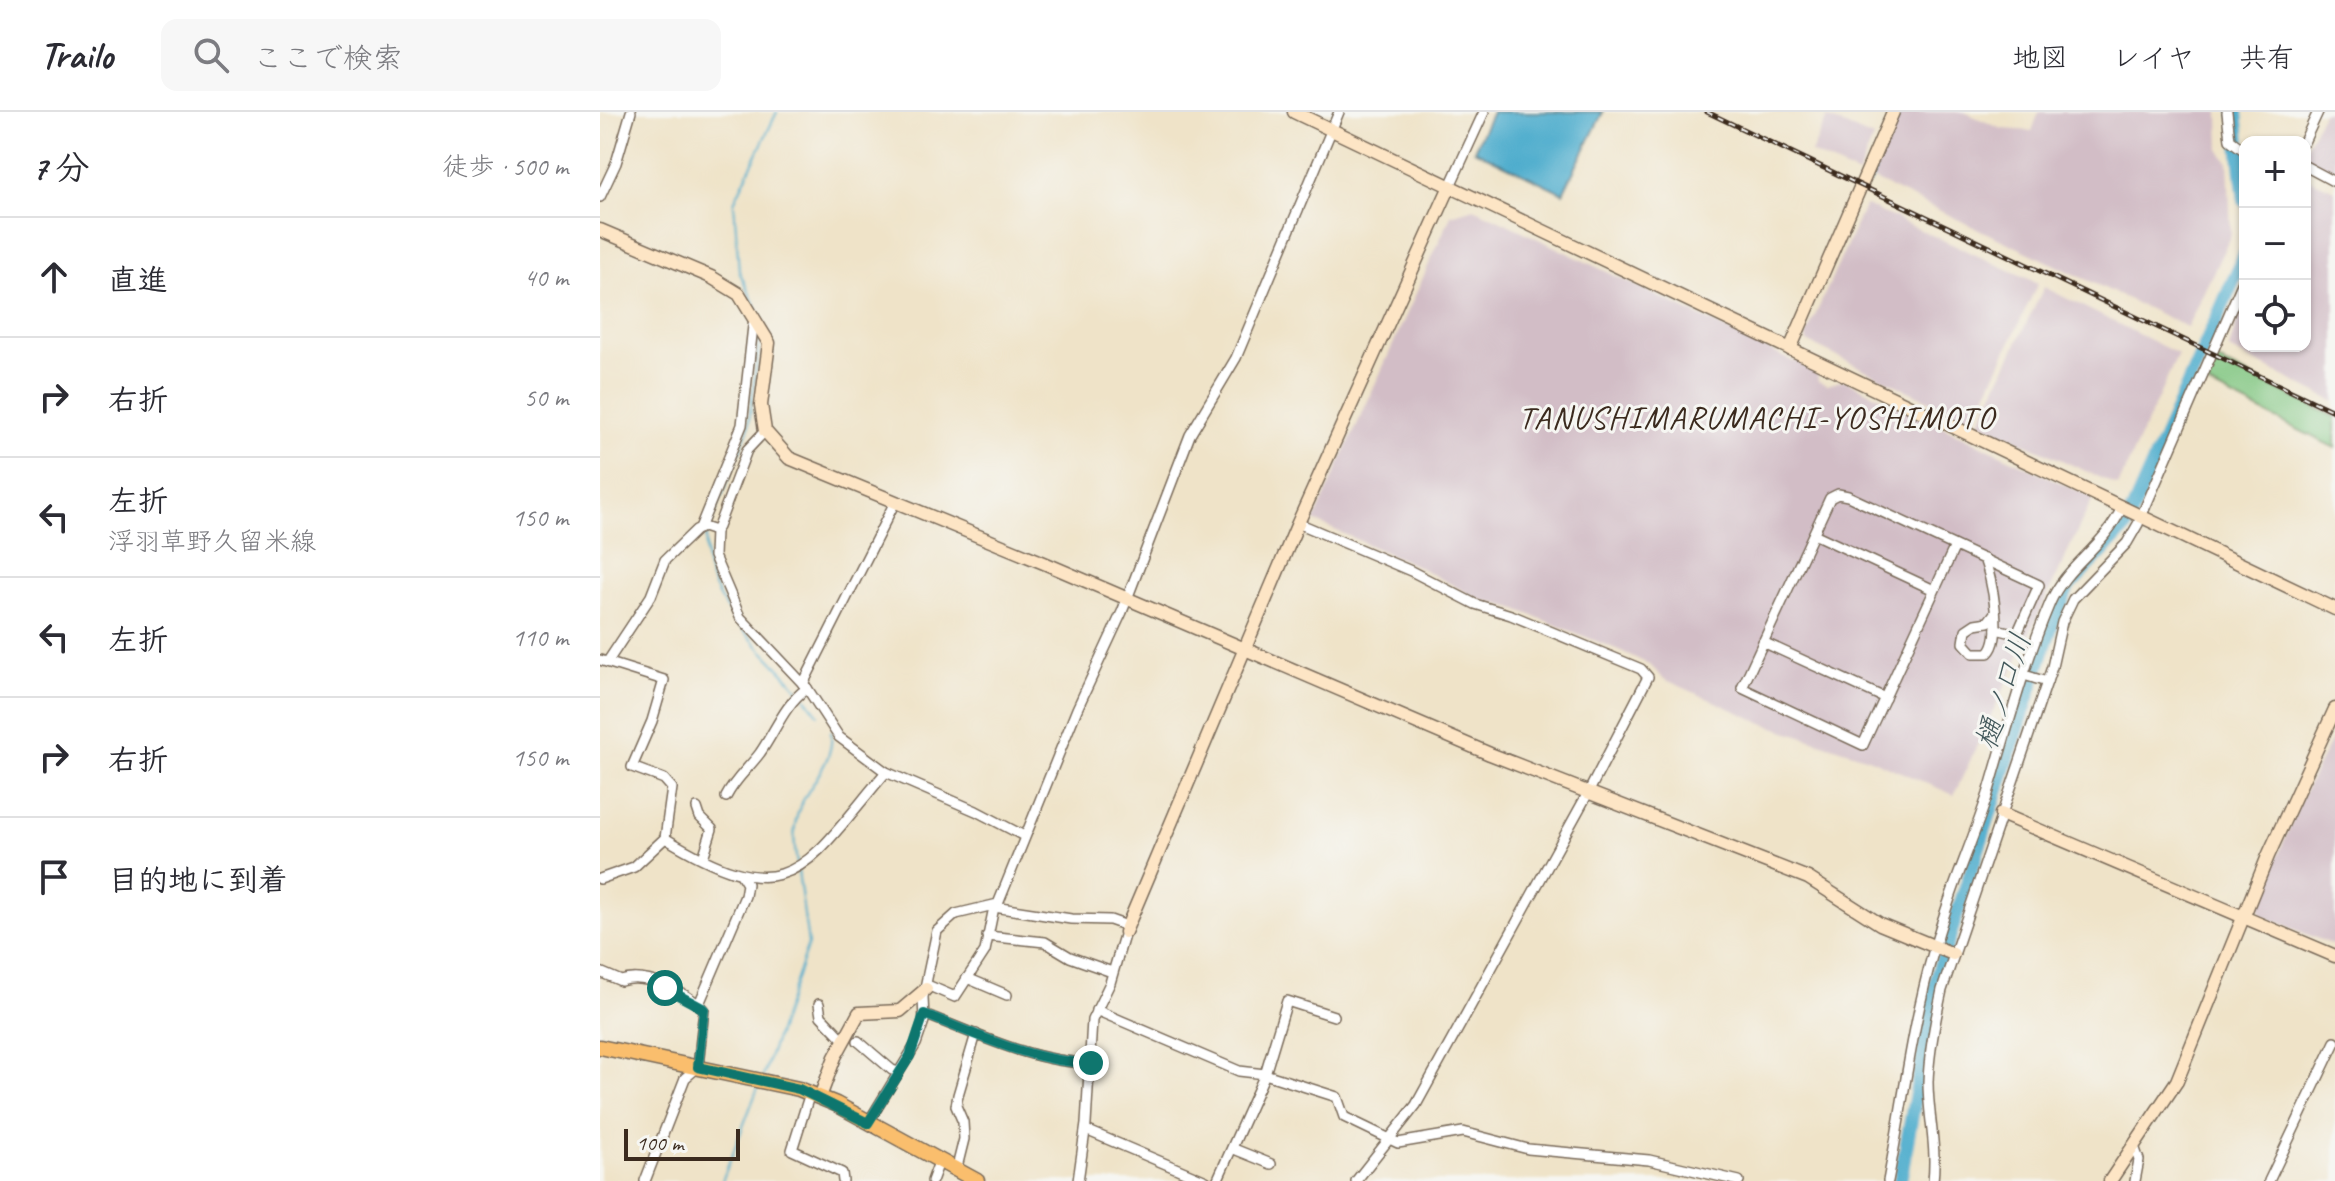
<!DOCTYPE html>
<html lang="ja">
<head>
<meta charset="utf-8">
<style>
	:root { --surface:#fff; --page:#f7f7f7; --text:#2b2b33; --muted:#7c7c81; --line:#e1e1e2 }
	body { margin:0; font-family:Caveat,"Klee One",sans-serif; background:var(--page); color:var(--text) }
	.controls { position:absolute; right:24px; top:24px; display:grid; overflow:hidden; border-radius:16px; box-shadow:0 2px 6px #0004 }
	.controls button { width:72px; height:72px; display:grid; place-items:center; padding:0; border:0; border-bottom:2px solid var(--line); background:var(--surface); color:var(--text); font:40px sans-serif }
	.scale { position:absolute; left:24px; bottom:20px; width:116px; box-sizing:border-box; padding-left:8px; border:4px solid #3b2a1e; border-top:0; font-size:22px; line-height:28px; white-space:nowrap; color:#3b2a1e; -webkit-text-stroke:6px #f6f6f2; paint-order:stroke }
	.stop { position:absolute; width:24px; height:24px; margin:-18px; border:6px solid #0f766e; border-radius:50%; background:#fff }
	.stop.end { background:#0f766e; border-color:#fff; box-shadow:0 2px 8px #0008 }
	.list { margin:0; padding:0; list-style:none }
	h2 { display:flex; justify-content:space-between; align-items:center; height:104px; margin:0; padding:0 32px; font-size:34px }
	h2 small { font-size:26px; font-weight:400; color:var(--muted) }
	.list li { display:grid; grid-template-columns:52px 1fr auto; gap:24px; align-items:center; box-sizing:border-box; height:120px; padding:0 32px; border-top:2px solid var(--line) }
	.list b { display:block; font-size:30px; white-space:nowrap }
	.list p { margin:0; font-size:26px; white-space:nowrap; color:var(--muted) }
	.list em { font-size:26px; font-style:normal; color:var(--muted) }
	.icon { flex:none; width:44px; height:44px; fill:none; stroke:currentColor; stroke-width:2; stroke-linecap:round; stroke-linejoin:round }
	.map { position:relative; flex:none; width:1735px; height:1069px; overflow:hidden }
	header { display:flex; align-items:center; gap:48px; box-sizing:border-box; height:112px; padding:0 40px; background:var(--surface); border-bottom:2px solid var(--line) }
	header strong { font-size:38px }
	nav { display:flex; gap:44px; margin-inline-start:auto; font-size:28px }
	.search { width:560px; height:72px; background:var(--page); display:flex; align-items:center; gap:20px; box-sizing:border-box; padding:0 28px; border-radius:16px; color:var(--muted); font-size:30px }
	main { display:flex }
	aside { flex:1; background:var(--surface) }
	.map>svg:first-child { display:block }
	.industrial { fill:#d2bdc6 }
	.green { fill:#81c681; stroke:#5e7850; stroke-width:2 }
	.water { fill:#4fadcd; stroke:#456c76; stroke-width:2 }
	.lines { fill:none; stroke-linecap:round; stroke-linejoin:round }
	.stream { stroke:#4fadcd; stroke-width:2 }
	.river { stroke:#4fadcd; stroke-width:14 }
	.street-casing { stroke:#7a6b5a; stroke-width:12 }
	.secondary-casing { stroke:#7a6b5a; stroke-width:15 }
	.primary-casing { stroke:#7a6b5a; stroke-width:17 }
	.street { stroke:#fff; stroke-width:9 }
	.secondary { stroke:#fde5c5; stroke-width:12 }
	.primary { stroke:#fabe6d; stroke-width:14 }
	.rail-casing { stroke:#3b2a1e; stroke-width:5 }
	.rail { stroke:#f6f6f2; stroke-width:2; stroke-dasharray:6; stroke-linecap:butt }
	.route { stroke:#0f766e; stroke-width:10 }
	.labels { text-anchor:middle; stroke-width:6; stroke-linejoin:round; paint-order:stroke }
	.water-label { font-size:30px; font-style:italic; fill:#42585b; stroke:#f6f6f2 }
	.quarter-label { font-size:32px; letter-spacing:2px; fill:#3b2a1e; stroke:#f6f6f2 }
</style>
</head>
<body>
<header>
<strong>Trailo</strong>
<div class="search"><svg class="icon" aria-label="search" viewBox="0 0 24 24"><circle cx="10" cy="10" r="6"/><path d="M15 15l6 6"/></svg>ここで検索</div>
<nav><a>地図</a><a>レイヤ</a><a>共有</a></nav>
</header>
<main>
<aside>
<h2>7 分<small>徒歩 · 500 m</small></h2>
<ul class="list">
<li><svg class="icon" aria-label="ahead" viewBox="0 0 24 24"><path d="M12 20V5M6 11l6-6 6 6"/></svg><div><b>直進</b></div><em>40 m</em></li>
<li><svg class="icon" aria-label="right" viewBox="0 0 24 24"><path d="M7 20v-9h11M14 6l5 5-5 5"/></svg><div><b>右折</b></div><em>50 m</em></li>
<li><svg class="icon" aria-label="left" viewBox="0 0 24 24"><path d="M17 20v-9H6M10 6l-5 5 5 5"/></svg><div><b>左折</b><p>浮羽草野久留米線</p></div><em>150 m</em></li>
<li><svg class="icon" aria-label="left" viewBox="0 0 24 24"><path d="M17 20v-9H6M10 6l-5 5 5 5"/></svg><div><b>左折</b></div><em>110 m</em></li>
<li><svg class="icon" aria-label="right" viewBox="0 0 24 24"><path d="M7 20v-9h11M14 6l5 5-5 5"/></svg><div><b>右折</b></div><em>150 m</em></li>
<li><svg class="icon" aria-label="arrive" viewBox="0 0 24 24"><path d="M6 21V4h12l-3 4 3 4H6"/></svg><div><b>目的地に到着</b></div></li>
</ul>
</aside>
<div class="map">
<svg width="1735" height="1069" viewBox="0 0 1735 1069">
	<rect width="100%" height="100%" fill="#f6f6f2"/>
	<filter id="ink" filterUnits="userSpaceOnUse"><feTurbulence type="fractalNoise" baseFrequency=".0125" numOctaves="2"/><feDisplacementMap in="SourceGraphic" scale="16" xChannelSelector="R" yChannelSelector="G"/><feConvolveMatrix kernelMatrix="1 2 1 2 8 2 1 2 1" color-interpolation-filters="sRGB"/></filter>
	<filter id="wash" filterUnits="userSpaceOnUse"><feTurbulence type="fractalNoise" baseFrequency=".006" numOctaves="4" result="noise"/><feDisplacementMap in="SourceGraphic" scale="32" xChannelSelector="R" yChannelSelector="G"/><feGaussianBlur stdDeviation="1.8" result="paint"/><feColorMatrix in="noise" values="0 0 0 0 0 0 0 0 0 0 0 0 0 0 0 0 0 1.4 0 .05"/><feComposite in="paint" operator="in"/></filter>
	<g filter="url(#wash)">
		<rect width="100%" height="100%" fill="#efe3c8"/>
		<g class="industrial">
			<polygon points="1298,0 1364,0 1402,17 1432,19 1439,0 1619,0 1620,39 1628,49 1631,123 1587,215 1270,66"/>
			<polygon points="1723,0 1735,0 1735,64 1705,48 1705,38"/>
			<polygon points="1227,6 1273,26 1258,63 1211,41"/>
			<polygon points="1705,65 1735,78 1735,290 1629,237 1645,179 1645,234 1705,234"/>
			<polygon points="1265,93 1438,171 1373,310 1207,230 1206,224"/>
			<polygon points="874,96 1194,250 1203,248 1210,252 1217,258 1218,269 1227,273 1244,268 1493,386 1354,683 1268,646 1165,612 1064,567 1050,553 1021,539 911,495 881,488 815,453 714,409 851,103"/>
			<polygon points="1444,175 1578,242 1518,374 1379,310"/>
			<polygon points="1735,620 1735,834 1663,804 1658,792 1702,685"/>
		</g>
		<polygon class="green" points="1612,246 1735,305 1735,336 1602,270"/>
		<polygon class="water" points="892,0 1003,0 963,81 874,38"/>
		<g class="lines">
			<g class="stream">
				<polyline points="1284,37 1300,0"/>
				<polyline points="1270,72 1275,59"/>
				<polyline points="161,206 139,159 134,90 177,0"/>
				<polyline points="110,414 148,318 160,224"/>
				<path d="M107,420c-12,68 53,111 91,157"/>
				<polyline points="205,585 218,602"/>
				<path d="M197,752c-3,-20 -5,-37 3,-57 10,-25 35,-46 31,-75"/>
				<polyline points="163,964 208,832 198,759"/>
				<polyline points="122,1069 159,973"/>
			</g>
			<g class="river">
				<polyline points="1636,0 1645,89"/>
				<polyline points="1300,1069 1338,860 1452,512 1468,475 1525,416 1645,142"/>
			</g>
		</g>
	</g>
	<g filter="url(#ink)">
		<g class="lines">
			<g class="street-casing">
				<g id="street">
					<polyline points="1627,0 1630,28 1645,39"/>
					<polyline points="1704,30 1718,0"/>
					<polyline points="1705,54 1735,70"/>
					<polyline points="850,74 884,0"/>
					<polyline points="0,85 16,51 31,0"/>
					<polyline points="698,411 811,459 875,492 911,503 1041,557 1048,565 988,681 816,993 756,1069"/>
					<polyline points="100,416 142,313 154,205"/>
					<polyline points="115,419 114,444 140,505 207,576 239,625 286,660 376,699 424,724"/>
					<polyline points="1214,422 1334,478"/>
					<polyline points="1355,434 1263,633 1142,576 1230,386 1238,382 1248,384 1439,473 1417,522 1396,517"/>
					<path d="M1384,447c8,19 20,80 4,94h-15l-9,-10 2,-13 9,-6 13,-2 6,-8"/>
					<polyline points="1163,530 1285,586"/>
					<polyline points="0,548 64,568 52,609 32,655 64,667 72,676 65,726 34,755 0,767"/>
					<polyline points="8,549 51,484 65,448 96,418 103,415 115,419 118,415 147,338 165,319"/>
					<polyline points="1424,563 1447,570"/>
					<polyline points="203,572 295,390"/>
					<path d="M126,685c9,-18 22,-28 34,-44 16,-23 24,-48 47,-65"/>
					<polyline points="97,696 100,705 112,717 103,746"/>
					<path d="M65,726c126,77 139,30 221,-66"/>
					<polyline points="387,824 445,830 470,845 512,860"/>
					<path d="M0,860l21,9c24,-9 64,11 83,28l-6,58 -13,11 -40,103"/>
					<polyline points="367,866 407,883"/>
					<polyline points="327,873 355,885 385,839 394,795 471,807 510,808 527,814"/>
					<polyline points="99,892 145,784 147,772 142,764"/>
					<polyline points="219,892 221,904 243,927"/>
					<polyline points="496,898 639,959 665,962 737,985 744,1005 798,1031 863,1020 928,1037 1049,1048 1139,1069"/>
					<path d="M324,902c52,20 111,49 167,49"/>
					<polyline points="258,929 292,958 299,960"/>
					<polyline points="210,981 192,1038 242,1061 243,1069"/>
					<polyline points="268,1011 316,932 324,909 323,885 337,819 356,802 398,792 477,597 522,500 590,323 636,246 739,0"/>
					<polyline points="486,1018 606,1069"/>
					<polyline points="634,1037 671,1052"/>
					<polyline points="1535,1037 1539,1048 1535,1069"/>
					<polyline points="356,1059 364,1027 363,1010 356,994 358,983 376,922"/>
					<polyline points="332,1069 339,1050"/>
					<polyline points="478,1069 486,1012 492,908 510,871 525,820"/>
					<polyline points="617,1069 665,962 687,889 734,904"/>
					<path d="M1288,1069c15,-78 24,-156 46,-232 14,-54 37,-103 54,-155 19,-64 36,-130 62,-191 16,-38 55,-56 72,-96"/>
					<path d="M1333,1069c4,-37 -5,-65 -5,-99 1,-31 7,-61 14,-92l110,-323 10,-45 11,-23 54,-56 11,-19 107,-247"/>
					<polyline points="1669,1069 1735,930"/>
				</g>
			</g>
			<g class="secondary-casing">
				<g id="secondary">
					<polyline points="694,0 1735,497"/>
					<polyline points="0,118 111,165 139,182 169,231 161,293 165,319 189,346 444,451 890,642 1208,766 1280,812 1353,842"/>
					<polyline points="1190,237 1293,0"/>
					<polyline points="1401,702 1735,844"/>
					<polyline points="525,820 698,411 850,74"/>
					<polyline points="220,985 235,945 259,901 300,899 326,877"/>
					<polyline points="1510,1069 1577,969 1668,744 1735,597"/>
				</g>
			</g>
			<g class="primary-casing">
				<polyline id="primary" points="0,935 199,977 236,992 377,1069"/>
			</g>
			<use href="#street" class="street"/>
			<use href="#secondary" class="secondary"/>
			<use href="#primary" class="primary"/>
			<g class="rail-casing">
				<polyline id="rail" points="1107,0 1735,300"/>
			</g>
			<use href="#rail" class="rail"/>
		</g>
	</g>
	<g class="lines" filter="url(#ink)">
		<path class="route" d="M65,876l39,21 -6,58 101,22 69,34 42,-67 14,-42c52,20 111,49 167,49"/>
	</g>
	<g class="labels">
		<g class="water-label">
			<text transform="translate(1403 579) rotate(-72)" y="10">樋ノ口川</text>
		</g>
		<g class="quarter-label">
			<text x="1157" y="316">TANUSHIMARUMACHI-YOSHIMOTO</text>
		</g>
	</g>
</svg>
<div class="controls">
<button>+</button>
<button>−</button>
<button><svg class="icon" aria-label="locate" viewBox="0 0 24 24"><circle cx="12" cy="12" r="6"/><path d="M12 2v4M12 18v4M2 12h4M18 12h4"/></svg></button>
</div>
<div class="scale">100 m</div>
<div class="stop" style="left:65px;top:876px"></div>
<div class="stop end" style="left:491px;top:951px"></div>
</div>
</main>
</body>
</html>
